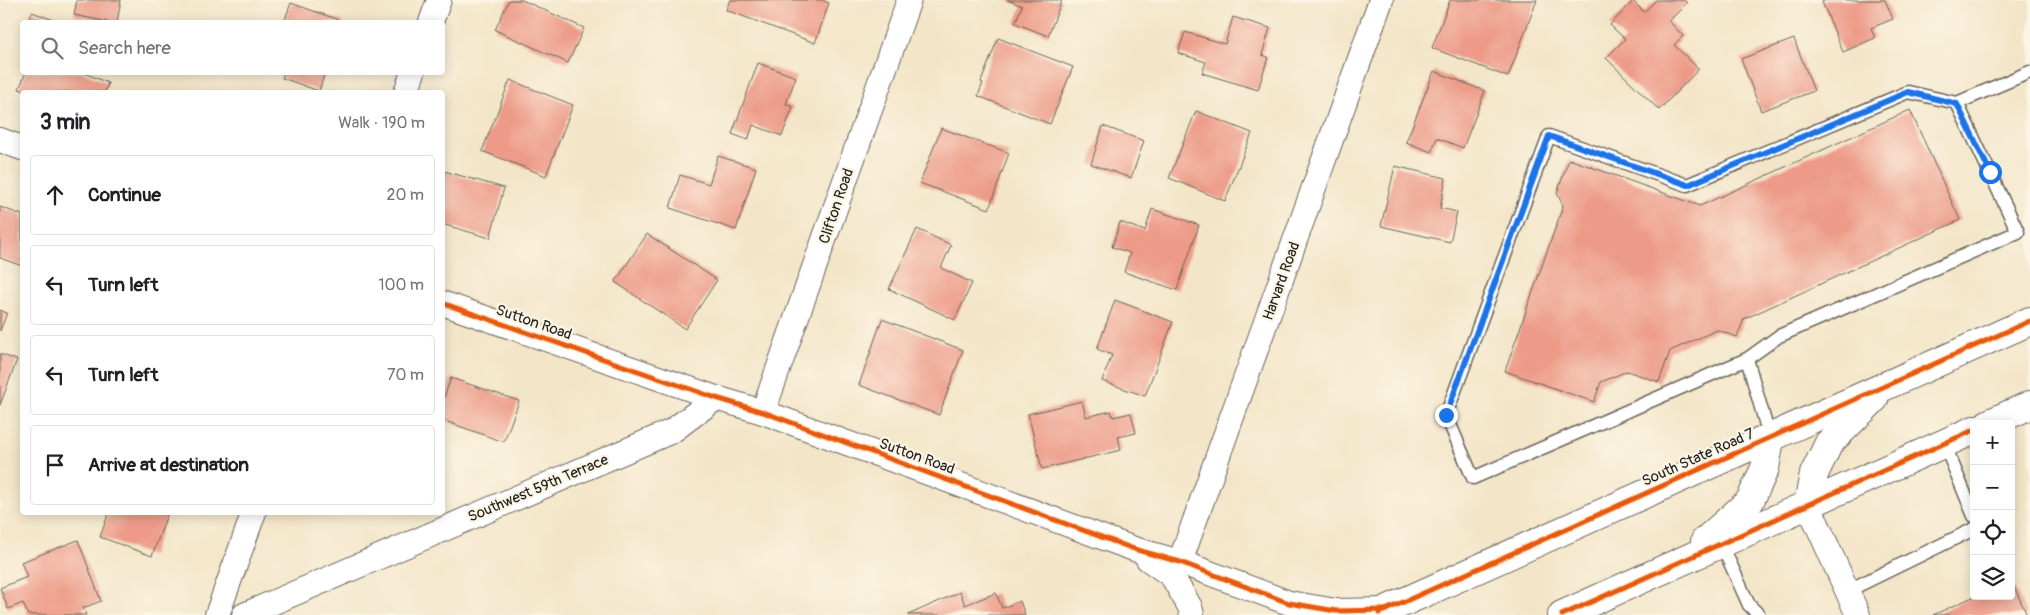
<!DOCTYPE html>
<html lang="en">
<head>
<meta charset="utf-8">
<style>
	:root { --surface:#fff; --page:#f2f2f2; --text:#202124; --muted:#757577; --line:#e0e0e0 }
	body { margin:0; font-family:Pangolin,sans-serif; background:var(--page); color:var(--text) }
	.controls { position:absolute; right:15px; bottom:15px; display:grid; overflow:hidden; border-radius:5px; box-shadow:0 2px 12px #0003 }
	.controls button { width:45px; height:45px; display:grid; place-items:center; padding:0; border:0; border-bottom:1px solid var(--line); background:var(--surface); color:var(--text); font:25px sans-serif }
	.stop { position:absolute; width:15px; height:15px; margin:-11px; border:4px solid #1a73e8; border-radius:50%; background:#fff }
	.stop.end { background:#1a73e8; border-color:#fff; box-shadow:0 1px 5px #0008 }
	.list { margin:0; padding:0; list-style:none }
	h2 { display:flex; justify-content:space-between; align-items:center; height:65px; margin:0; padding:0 20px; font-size:21px }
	h2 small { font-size:16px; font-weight:400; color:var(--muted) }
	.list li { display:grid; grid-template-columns:32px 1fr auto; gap:15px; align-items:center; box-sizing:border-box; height:80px; margin:0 10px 10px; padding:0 10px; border:1px solid var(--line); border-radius:5px }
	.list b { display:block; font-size:19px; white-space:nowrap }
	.list em { font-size:16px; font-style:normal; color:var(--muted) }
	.icon { flex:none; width:28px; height:28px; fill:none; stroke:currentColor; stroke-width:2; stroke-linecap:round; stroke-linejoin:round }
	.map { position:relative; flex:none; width:2030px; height:615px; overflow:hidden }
	.search { position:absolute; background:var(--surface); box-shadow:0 2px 12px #0003; left:20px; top:20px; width:425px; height:55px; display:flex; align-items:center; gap:12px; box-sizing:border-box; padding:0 18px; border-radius:5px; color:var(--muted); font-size:19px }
	.panel { position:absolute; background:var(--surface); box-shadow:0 2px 12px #0003; left:20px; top:90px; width:425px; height:425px; border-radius:5px }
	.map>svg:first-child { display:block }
	.building { fill:#ed9b88 }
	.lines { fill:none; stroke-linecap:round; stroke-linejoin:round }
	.service-casing { stroke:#676258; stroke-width:15 }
	.minor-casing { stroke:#676258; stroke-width:26 }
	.primary-casing { stroke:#676258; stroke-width:30 }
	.service { stroke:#fff; stroke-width:12 }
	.minor { stroke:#fff; stroke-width:24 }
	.primary { stroke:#fff; stroke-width:28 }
	.cycleway-casing { stroke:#fcf5e5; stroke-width:8 }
	.cycleway { stroke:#e8590c; stroke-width:5 }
	.route { stroke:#1a73e8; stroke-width:6 }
	.labels { text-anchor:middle; stroke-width:4.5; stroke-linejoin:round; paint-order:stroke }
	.street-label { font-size:15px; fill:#1c1c1c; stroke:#fcf5e5 }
</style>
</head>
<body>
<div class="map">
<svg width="2030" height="615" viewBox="0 0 2030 615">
	<rect width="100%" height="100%" fill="#fcf5e5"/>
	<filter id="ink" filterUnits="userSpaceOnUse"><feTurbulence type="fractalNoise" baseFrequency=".02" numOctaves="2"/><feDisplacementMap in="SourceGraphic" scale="10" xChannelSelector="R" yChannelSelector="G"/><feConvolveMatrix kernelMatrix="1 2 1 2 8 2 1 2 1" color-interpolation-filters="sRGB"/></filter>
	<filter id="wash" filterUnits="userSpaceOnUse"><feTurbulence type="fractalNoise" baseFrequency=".0096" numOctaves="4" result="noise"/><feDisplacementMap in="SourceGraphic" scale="20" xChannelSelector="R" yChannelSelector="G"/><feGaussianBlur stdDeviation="1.12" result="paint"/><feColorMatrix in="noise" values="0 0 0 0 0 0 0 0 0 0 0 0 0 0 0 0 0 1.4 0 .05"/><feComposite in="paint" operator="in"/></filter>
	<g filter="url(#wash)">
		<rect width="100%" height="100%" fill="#f3e5c8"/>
		<g id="blocks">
			<g class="building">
				<polygon points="77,0 121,0 117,22 108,22 74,15"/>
				<polygon points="509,0 522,0 584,28 568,63 495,30"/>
				<polygon points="730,0 822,0 829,3 815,43 726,10"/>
				<polygon points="1007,0 1062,0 1048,36 1015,23 1022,6"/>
				<polygon points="1450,0 1537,0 1508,77 1432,48"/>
				<polygon points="1656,0 1684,0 1687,3 1669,21 1683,36 1674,45 1699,69 1659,110 1606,58 1625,39 1610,25 1633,1 1644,12"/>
				<polygon points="1826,0 1885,0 1893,19 1871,28 1875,38 1843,52 1822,2"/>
				<polygon points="291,3 345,22 284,22"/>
				<polygon points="32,12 59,22 28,22"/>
				<polygon points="1233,17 1270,28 1262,55 1268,57 1258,90 1202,73 1206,62 1178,53 1185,32 1225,44"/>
				<polygon points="998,38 1073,67 1050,124 978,96 983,83 981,82"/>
				<polygon points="1794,39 1814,91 1761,111 1741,59"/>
				<polygon points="758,63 796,77 786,104 793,107 782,136 753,125 748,140 732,134"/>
				<polygon points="1434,71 1485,91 1463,148 1437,138 1431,152 1406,142"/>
				<polygon points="26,72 82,72 108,83 105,92 28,92 19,89"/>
				<polygon points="284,72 325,72 319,91 282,78"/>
				<polygon points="510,80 573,105 546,176 482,151"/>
				<polygon points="1910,110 1960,220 1744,319 1737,337 1717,330 1670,351 1659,382 1627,371 1601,382 1594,402 1505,371 1563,206 1557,193 1569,159 1700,206"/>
				<polygon points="1196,111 1252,133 1225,201 1169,178"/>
				<polygon points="1103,126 1144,141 1131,178 1091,164"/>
				<polygon points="941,128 1009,153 989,209 920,183"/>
				<polygon points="718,156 756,168 736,230 670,208 680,175 709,184"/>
				<polygon points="1395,166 1446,178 1440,208 1457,212 1450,242 1381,226"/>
				<polygon points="444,171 504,188 490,238 442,224"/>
				<polygon points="0,207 22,215 22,266 0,258"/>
				<polygon points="1152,209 1199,225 1177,290 1124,272 1130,253 1112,247 1120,222 1145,231"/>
				<polygon points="917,229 951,245 941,268 972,283 955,320 889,289"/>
				<polygon points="647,234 717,280 685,329 615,282"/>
				<polygon points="1115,300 1173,322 1145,396 1102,381 1112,355 1097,349"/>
				<polygon points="0,310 7,313 0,331"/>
				<polygon points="882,319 963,350 939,415 859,385"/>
				<polygon points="0,354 17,360 0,405"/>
				<polygon points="451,378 519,401 504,442 442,420 442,403"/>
				<polygon points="1082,401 1086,417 1111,411 1113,417 1131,413 1136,433 1118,437 1121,450 1042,469 1028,414"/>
				<polygon points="109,512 168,512 152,556 100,537"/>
				<polygon points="78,540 101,601 83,608 86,615 28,615 23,603 8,609 0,588 27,577 21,562"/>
				<polygon points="2011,580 2027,615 1933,615 1975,596 2011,596"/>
				<polygon points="960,592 965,605 996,593 1002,608 1020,601 1025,615 908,615"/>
			</g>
		</g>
	</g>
	<g filter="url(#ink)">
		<use href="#blocks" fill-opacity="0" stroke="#676258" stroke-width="1"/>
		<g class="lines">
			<g class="service-casing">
				<g id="service">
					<polyline points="1957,103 2018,232 1779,336 1747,359 1473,478 1446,415 1549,136 1687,185 1908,92 1957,103 2030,72"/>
					<polyline points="1747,359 1770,439"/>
					<polyline points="1944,443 1974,516"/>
					<polyline points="1721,543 1749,605 1759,615"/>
					<polyline points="1847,591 1974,529"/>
				</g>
			</g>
			<g class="minor-casing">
				<g id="minor">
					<polyline points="431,22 439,0"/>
					<polyline points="406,92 413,72"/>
					<polyline points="0,140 22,148"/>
					<polyline points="442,303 716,398 763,412 1134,549 1180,562 1289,603 1336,611 1386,610"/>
					<polyline points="763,412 909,0"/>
					<polyline points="1808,504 1858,615"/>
					<polyline points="1148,559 1172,576 1190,607 1192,615"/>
					<polyline points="1180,562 1381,0"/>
					<polyline points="217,615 254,512"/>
					<polyline points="244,615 672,431 716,398"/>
				</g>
			</g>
			<g class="primary-casing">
				<g id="primary">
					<polyline points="1988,424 2030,405"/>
					<polyline points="1808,504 1814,474 1829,443 1874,399"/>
					<polyline points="1705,541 1750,501 1765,468 1770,439"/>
					<polyline points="1375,615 2030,321"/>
					<polyline points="1562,615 1974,430"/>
				</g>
			</g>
			<use href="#service" class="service"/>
			<use href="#minor" class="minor"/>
			<use href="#primary" class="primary"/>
			<g class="cycleway-casing">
				<g id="cycleway">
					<polyline points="442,303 716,398 763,412 1134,549 1180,562 1289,603 1336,611 1386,610"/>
					<polyline points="1379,613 2030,321"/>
					<polyline points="1562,615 1974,430"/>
				</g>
			</g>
			<use href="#cycleway" class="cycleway"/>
		</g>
	</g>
	<g class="lines" filter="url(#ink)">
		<polyline class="route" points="1446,415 1549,136 1688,185 1908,92 1957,104 1990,172"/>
	</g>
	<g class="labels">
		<g class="street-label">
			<text transform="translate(836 206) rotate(-71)" y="5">Clifton Road</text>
			<text transform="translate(1281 281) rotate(-70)" y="5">Harvard Road</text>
			<text transform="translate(534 322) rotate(19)" y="5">Sutton Road</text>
			<text transform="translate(917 456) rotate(20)" y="5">Sutton Road</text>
			<text transform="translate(1698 457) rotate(-24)" y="5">South State Road 7</text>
			<text transform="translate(538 488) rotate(-23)" y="5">Southwest 59th Terrace</text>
		</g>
	</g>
</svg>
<div class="controls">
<button>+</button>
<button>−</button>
<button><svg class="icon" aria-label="locate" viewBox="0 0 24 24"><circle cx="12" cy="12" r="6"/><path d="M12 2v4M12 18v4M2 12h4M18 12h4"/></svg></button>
<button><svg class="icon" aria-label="layers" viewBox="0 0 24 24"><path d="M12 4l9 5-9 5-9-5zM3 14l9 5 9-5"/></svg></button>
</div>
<div class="stop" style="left:1990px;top:172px"></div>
<div class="stop end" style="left:1446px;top:415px"></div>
<div class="search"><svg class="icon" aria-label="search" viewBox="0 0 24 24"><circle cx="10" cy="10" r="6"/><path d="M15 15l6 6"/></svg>Search here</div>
<section class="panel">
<h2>3 min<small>Walk · 190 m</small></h2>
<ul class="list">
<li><svg class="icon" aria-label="ahead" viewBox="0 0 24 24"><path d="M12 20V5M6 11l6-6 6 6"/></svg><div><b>Continue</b></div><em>20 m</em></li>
<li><svg class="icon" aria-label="left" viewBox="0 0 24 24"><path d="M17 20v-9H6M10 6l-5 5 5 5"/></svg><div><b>Turn left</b></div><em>100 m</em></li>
<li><svg class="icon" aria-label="left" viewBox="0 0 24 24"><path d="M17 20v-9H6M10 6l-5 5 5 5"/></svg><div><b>Turn left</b></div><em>70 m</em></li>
<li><svg class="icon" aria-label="arrive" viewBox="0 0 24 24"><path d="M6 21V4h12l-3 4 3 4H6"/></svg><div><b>Arrive at destination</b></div></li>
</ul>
</section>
</div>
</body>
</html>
